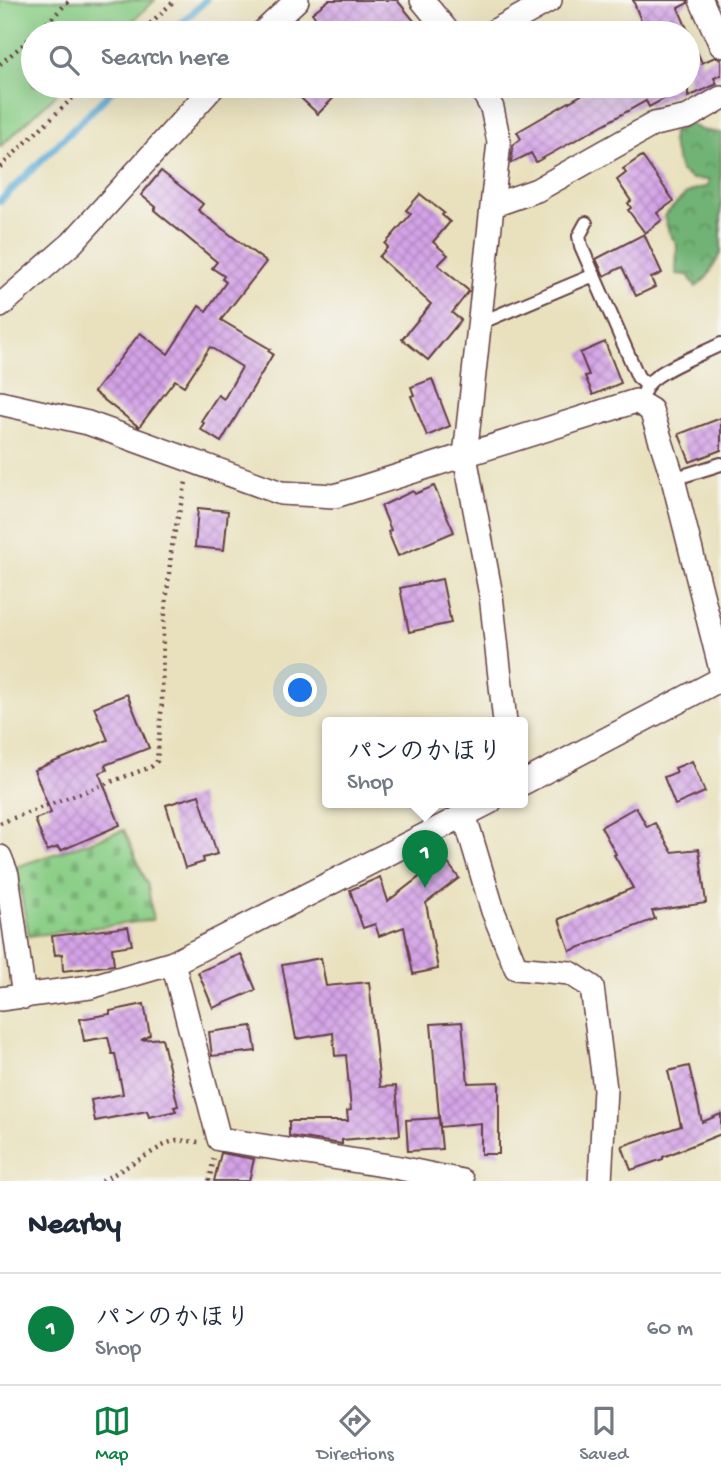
<!DOCTYPE html>
<html lang="en">
<head>
<meta charset="utf-8">
<style>
	:root { --surface:#fff; --page:#f2f2f3; --text:#1f2937; --muted:#747a83; --line:#e0e1e3; --accent:#0b8043 }
	body { margin:0; font-family:"Gochi Hand","Klee One",sans-serif; background:var(--page); color:var(--text) }
	.you { position:absolute; left:301px; top:691px; width:24px; height:24px; margin:-18px; border:5px solid #fff; border-radius:50%; background:#1a73e8; box-shadow:0 0 0 10px #1a73e833 }
	.badge { display:grid; place-items:center; width:46px; height:46px; border-radius:50%; background:var(--accent); color:#fff; font-size:23px; font-weight:700 }
	.pin { position:absolute; translate:-50% -58px; filter:drop-shadow(0 2px 4px #0008) }
	.pin::after { content:''; position:absolute; top:37px; width:24px; height:21px; background:inherit; clip-path:polygon(0 0,100% 0,50% 100%) }
	.popup { position:absolute; left:322px; top:717px; width:206px; height:91px; box-sizing:border-box; display:grid; place-content:center; border-radius:7px; background:var(--surface); filter:drop-shadow(0 2px 5px #0005); font-size:23px; white-space:nowrap; color:var(--muted) }
	.popup b { font-size:26px; color:var(--text) }
	.popup::after { content:''; position:absolute; left:50%; top:100%; margin-left:-14px; border:14px solid transparent; border-top-color:var(--surface) }
	.list { margin:0; padding:0; list-style:none }
	h2 { display:flex; justify-content:space-between; align-items:center; height:91px; margin:0; padding:0 28px; font-size:30px }
	h2 small { font-size:23px; font-weight:400; color:var(--muted) }
	.list li { display:grid; grid-template-columns:46px 1fr auto; gap:21px; align-items:center; box-sizing:border-box; height:112px; padding:0 28px; border-top:2px solid var(--line) }
	.list b { display:block; font-size:26px; white-space:nowrap }
	.list p { margin:0; font-size:23px; white-space:nowrap; color:var(--muted) }
	.list em { font-size:23px; font-style:normal; color:var(--muted) }
	.icon { flex:none; width:38px; height:38px; fill:none; stroke:currentColor; stroke-width:2; stroke-linecap:round; stroke-linejoin:round }
	.map { position:relative; flex:none; width:721px; height:1181px; overflow:hidden }
	.search { position:absolute; background:var(--surface); box-shadow:0 7px 28px #0002; left:21px; right:21px; top:21px; height:77px; display:flex; align-items:center; gap:18px; box-sizing:border-box; padding:0 24px; border-radius:38px; color:var(--muted); font-size:26px }
	.sheet { height:203px; background:var(--surface) }
	nav { display:flex; justify-content:space-around; align-items:center; box-sizing:border-box; height:98px; border-top:2px solid var(--line); background:var(--surface); font-size:19px; color:var(--muted) }
	nav a { display:grid; justify-items:center; gap:4px }
	nav .on { color:var(--accent) }
	.map>svg:first-child { display:block }
	.forest { fill:url(#forest-crowns); stroke:#5e6850; stroke-width:2 }
	.cemetery { fill:url(#cemetery-stones); stroke:#6b775a; stroke-width:2 }
	.green { fill:#8ccf88; stroke:#6b775a; stroke-width:2 }
	.lines { fill:none; stroke-linecap:round; stroke-linejoin:round }
	.stream { stroke:#5ba9d5; stroke-width:7 }
	.building { fill:url(#building-cross-hatch) }
	.service-casing { stroke:#623c41; stroke-width:16 }
	.minor-casing { stroke:#623c41; stroke-width:26 }
	.path { stroke:#623c41; stroke-width:4.5; stroke-dasharray:2 5; stroke-linecap:butt }
	.service { stroke:#fff; stroke-width:12 }
	.minor { stroke:#fff; stroke-width:23 }
</style>
</head>
<body>
<div class="map">
<svg width="721" height="1181" viewBox="0 0 721 1181">
	<defs>
		<pattern id="forest-crowns" width="20" height="18" patternUnits="userSpaceOnUse" patternTransform="scale(1.75)"><rect width="20" height="18" fill="#71b274"/><path d="M2 6a3 3 0 1 1 6 0M12 15a3 3 0 1 1 6 0" fill="none" stroke="#5f905f"/></pattern>
		<pattern id="cemetery-stones" width="16" height="16" patternUnits="userSpaceOnUse" patternTransform="scale(1.75)"><rect width="16" height="16" fill="#8ccf88"/><path d="M2 7V4a2 2 0 0 1 4 0v3zM10 15v-3a2 2 0 0 1 4 0v3z" fill="#7ab176"/></pattern>
		<pattern id="building-cross-hatch" width="8" height="8" patternUnits="userSpaceOnUse" patternTransform="scale(1.75)"><rect width="8" height="8" fill="#d4a3e7"/><path d="M0 0l8 8M0 8l8-8" fill="none" stroke="#ae84bb"/></pattern>
	</defs>
	<rect width="100%" height="100%" fill="#f6f6f2"/>
	<filter id="ink" filterUnits="userSpaceOnUse"><feTurbulence type="fractalNoise" baseFrequency=".0143" numOctaves="2"/><feDisplacementMap in="SourceGraphic" scale="14" xChannelSelector="R" yChannelSelector="G"/><feConvolveMatrix kernelMatrix="1 2 1 2 8 2 1 2 1" color-interpolation-filters="sRGB"/></filter>
	<filter id="wash" filterUnits="userSpaceOnUse"><feTurbulence type="fractalNoise" baseFrequency=".00686" numOctaves="4" result="noise"/><feDisplacementMap in="SourceGraphic" scale="28" xChannelSelector="R" yChannelSelector="G"/><feGaussianBlur stdDeviation="1.57" result="paint"/><feColorMatrix in="noise" values="0 0 0 0 0 0 0 0 0 0 0 0 0 0 0 0 0 1.4 0 .05"/><feComposite in="paint" operator="in"/></filter>
	<g filter="url(#wash)">
		<rect width="100%" height="100%" fill="#e9e1be"/>
		<path class="forest" d="M689,124l12,6 20,3v120l-14,24 -11,10 -8,-12 -12,-1 1,-29 -8,-13 -5,-16c14,-13 22,-28 43,-29l2,-7 -17,-1 -12,-8 -8,-28 1,-11z"/>
		<polygon class="cemetery" points="124,830 148,886 153,920 29,936 16,867"/>
		<polygon class="green" points="0,0 155,0 120,33 33,33 33,86 65,86 0,147"/>
		<g class="lines">
			<g class="stream">
				<polyline points="171,33 206,0"/>
				<polyline points="0,201 117,86"/>
			</g>
		</g>
		<g id="blocks">
			<g class="building">
				<polygon points="329,0 397,0 415,22 402,33 327,33 312,13"/>
				<polygon points="633,0 687,0 688,3 678,8 702,63 715,57 721,59 721,75 714,78 717,84 688,97 688,86 649,107 646,101 536,162 531,153 511,163 513,145 521,139 517,132 597,86 688,86 688,33 654,33 648,20 642,23"/>
				<polygon points="288,86 345,86 318,114"/>
				<polygon points="642,156 674,201 657,213 662,220 645,233 628,210 631,208 628,203 631,201 617,180 626,173 623,169"/>
				<polygon points="161,171 203,204 198,210 266,262 221,320 270,349 268,351 273,354 221,442 200,429 204,423 201,421 218,395 224,399 242,367 210,347 184,386 175,380 139,427 94,392 140,333 168,354 199,306 206,311 226,282 222,279 224,276 212,268 217,262 154,210 156,207 141,195"/>
				<polygon points="420,194 444,213 442,215 450,222 433,242 448,255 438,265 469,291 452,313 461,320 428,360 402,339 431,304 379,257 388,247 385,244 411,214 406,210"/>
				<polygon points="644,234 662,273 651,278 655,287 636,296 622,267 604,276 596,259"/>
				<polygon points="605,342 621,383 593,395 585,376 589,375 580,353"/>
				<polygon points="432,379 450,426 427,436 411,396 414,395 411,387"/>
				<polygon points="721,418 721,450 690,462 679,434"/>
				<polygon points="434,486 454,532 398,556 388,532 391,530 381,506 413,491 415,494"/>
				<polygon points="198,508 228,511 224,550 195,547"/>
				<polygon points="442,579 451,623 409,632 400,588"/>
				<polygon points="127,694 149,748 105,765 107,770 99,773 120,825 60,851 58,847 47,851 35,819 51,813 34,770 108,740 94,707"/>
				<polygon points="692,761 705,792 675,805 664,777 677,772 675,768"/>
				<polygon points="199,795 217,854 203,858 204,862 185,868 166,805"/>
				<polygon points="636,807 647,827 655,823 672,852 699,849 706,903 652,911 655,919 570,951 559,919 633,888 614,855 616,854 601,827"/>
				<polygon points="444,858 459,878 426,903 438,969 413,974 404,927 379,936 375,924 363,928 350,890 380,877 388,901"/>
				<polygon points="128,927 132,945 112,948 114,965 63,971 62,954 55,955 52,936"/>
				<polygon points="241,954 256,990 213,1008 198,972"/>
				<polygon points="321,958 326,986 369,982 380,1087 396,1086 400,1135 342,1140 342,1144 289,1136 289,1121 348,1121 347,1111 351,1110 346,1055 335,1056 333,1033 296,1039 282,965"/>
				<polygon points="144,1004 150,1035 141,1040 162,1038 178,1106 174,1107 176,1111 149,1117 147,1111 95,1121 91,1100 123,1094 115,1054 112,1054 108,1037 84,1041 80,1019 110,1014 110,1011"/>
				<polygon points="462,1022 468,1083 499,1082 499,1154 481,1154 481,1123 440,1127 431,1024"/>
				<polygon points="252,1026 256,1051 212,1056 209,1032"/>
				<polygon points="689,1066 702,1122 721,1114 721,1134 663,1157 663,1159 631,1170 622,1146 681,1126 668,1071"/>
				<polygon points="439,1118 442,1149 408,1151 406,1120"/>
				<polygon points="221,1153 254,1159 249,1181 214,1181"/>
			</g>
		</g>
	</g>
	<g filter="url(#ink)">
		<use href="#blocks" fill-opacity="0" stroke="#623c41" stroke-width="2"/>
		<g class="lines">
			<g class="service-casing">
				<g id="service">
					<polyline points="586,223 579,236 581,246 638,377 647,385"/>
					<polyline points="480,323 594,275"/>
					<path d="M645,390c5,-18 58,-36 76,-46"/>
					<polyline points="673,479 721,464"/>
				</g>
			</g>
			<g class="minor-casing">
				<g id="minor">
					<polyline points="422,0 449,33"/>
					<polyline points="701,0 721,45"/>
					<polyline points="262,33 297,0"/>
					<polyline points="491,33 550,0"/>
					<polyline points="480,86 492,108 499,142 465,456 491,595 505,722"/>
					<polyline points="494,205 537,190 654,124 688,117 721,98"/>
					<polyline points="0,306 72,243 214,86"/>
					<polyline points="0,403 88,423 281,493 335,496 636,401 651,410 673,479 721,670"/>
					<polyline points="523,783 721,679"/>
					<polyline points="465,817 493,911 516,968 570,973 592,987 605,1089 600,1181"/>
					<polyline points="0,857 7,875 24,997"/>
					<polyline points="173,963 219,1139 395,1167 462,1181"/>
					<polyline points="0,999 90,987 173,963 490,802"/>
				</g>
			</g>
			<g class="path">
				<polyline points="37,33 70,0"/>
				<polyline points="140,33 175,0"/>
				<polyline points="0,64 33,36"/>
				<polyline points="0,167 85,86"/>
				<polyline points="0,823 151,767 157,761 162,702 163,633 172,544 186,482"/>
				<polyline points="102,1181 168,1143 177,1140 199,1142"/>
				<polyline points="209,1181 214,1158"/>
			</g>
			<use href="#service" class="service"/>
			<use href="#minor" class="minor"/>
		</g>
	</g>
</svg>
<div class="you"></div>
<div class="pin badge" style="left:425px;top:888px">1</div>
<div class="popup"><b>パンのかほり</b>Shop</div>
<div class="search"><svg class="icon" aria-label="search" viewBox="0 0 24 24"><circle cx="10" cy="10" r="6"/><path d="M15 15l6 6"/></svg>Search here</div>
</div>
<section class="sheet">
<h2>Nearby<small></small></h2>
<ul class="list">
<li><span class="badge">1</span><div><b>パンのかほり</b><p>Shop</p></div><em>60 m</em></li>
</ul>
</section>
<nav>
<a class="on"><svg class="icon" aria-label="map" viewBox="0 0 24 24"><path d="M3 6l6-2 6 2 6-2v14l-6 2-6-2-6 2zM9 4v14M15 6v14"/></svg>Map</a>
<a><svg class="icon" aria-label="directions" viewBox="0 0 24 24"><path d="M12 3l9 9-9 9-9-9zM9 14v-3h6M13 9l2 2-2 2"/></svg>Directions</a>
<a><svg class="icon" aria-label="saved" viewBox="0 0 24 24"><path d="M7 4h10v16l-5-4-5 4z"/></svg>Saved</a>
</nav>
</body>
</html>
